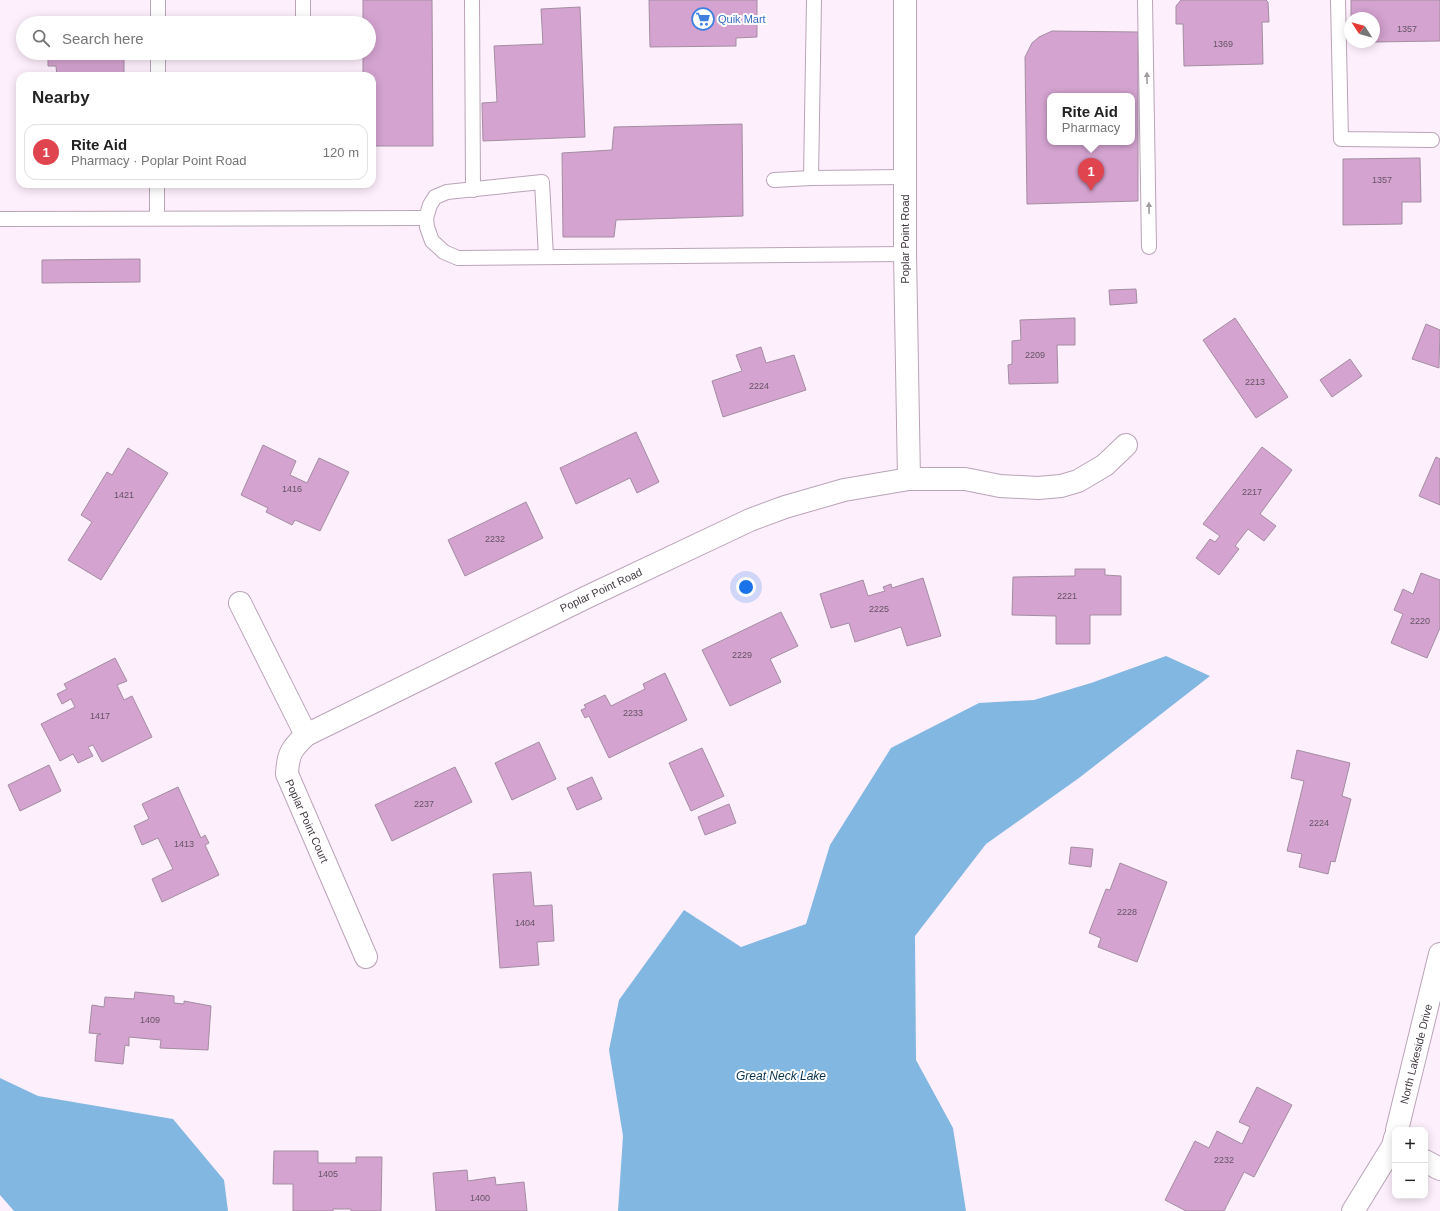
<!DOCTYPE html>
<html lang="en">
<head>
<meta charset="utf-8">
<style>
	:root { --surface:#fff; --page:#f2f2f2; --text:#222; --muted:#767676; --line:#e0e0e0; --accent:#0f766e }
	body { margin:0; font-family:Arial,sans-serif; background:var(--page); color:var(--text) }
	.controls { position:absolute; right:12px; bottom:12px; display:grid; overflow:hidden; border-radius:8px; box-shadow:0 2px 10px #0003 }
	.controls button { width:36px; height:36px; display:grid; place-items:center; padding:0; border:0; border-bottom:1px solid var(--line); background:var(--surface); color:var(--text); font:20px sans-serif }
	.compass { position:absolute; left:1344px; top:12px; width:36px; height:36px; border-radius:50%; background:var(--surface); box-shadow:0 2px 10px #0003; rotate:306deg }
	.you { position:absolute; left:746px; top:587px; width:14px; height:14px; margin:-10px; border:3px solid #fff; border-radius:50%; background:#1a73e8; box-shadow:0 0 0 6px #1a73e833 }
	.badge { display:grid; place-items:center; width:26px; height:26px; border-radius:50%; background:var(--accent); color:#fff; font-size:13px; font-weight:700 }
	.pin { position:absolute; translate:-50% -33px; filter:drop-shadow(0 1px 2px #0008) }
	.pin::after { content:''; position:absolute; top:21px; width:14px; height:12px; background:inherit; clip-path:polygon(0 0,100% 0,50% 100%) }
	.popup { position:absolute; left:1047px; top:93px; width:88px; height:52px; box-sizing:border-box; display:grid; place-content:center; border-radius:8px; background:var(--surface); filter:drop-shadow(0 1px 3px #0005); font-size:13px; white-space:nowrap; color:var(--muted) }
	.popup b { font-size:15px; color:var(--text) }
	.popup::after { content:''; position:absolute; left:50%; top:100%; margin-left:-8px; border:8px solid transparent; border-top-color:var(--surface) }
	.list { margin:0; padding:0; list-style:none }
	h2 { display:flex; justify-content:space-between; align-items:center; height:52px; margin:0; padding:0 16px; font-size:17px }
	h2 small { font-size:13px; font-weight:400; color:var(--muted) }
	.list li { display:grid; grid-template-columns:26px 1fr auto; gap:12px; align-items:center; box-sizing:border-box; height:56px; margin:0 8px 8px; padding:0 8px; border:1px solid var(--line); border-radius:12px }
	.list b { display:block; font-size:15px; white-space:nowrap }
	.list p { margin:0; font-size:13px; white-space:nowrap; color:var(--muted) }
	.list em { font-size:13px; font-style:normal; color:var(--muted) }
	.icon { flex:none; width:22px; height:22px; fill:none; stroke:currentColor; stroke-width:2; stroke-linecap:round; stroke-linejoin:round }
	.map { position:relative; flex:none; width:1440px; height:1211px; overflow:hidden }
	.search { position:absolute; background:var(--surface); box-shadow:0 2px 10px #0003; left:16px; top:16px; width:360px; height:44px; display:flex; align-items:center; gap:10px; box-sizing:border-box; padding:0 14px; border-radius:22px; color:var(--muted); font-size:15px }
	.panel { position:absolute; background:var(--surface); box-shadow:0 2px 10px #0003; left:16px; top:72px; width:360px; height:116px; border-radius:12px }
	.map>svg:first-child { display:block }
	.water { fill:#82b7e1 }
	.building { fill:#d4a3d0; stroke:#a38da1; fill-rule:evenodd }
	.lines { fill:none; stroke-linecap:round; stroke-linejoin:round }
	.service-casing { stroke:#baa4b8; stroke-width:16 }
	.minor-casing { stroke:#baa4b8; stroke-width:24 }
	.service { stroke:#fff; stroke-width:14 }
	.minor { stroke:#fff; stroke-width:22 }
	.oneway { fill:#a09ca0 }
	.labels { text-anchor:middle; stroke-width:4; stroke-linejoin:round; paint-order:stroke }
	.number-label { font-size:9px; fill:#665465 }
	.shop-label { font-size:11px; fill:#366cbe; stroke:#fff; text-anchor:start }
	.street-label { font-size:11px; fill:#423941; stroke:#fff }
	.water-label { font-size:12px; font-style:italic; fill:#042f4b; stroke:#fff }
</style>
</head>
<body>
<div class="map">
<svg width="1440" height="1211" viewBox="0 0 1440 1211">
	<rect width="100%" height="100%" fill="#feeffc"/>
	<g class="water">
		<polygon points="1166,656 1210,676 1079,778 986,844 915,936 916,1060 953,1128 966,1211 618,1211 623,1136 609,1050 619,1000 684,910 741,947 806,924 830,845 891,748 979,703 1034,700 1091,683"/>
		<polygon points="0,1078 38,1096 173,1119 224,1180 228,1211 14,1211 0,1195"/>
	</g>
	<g class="building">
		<polygon points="363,0 432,0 433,146 372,146 372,76 363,76 363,53 369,53 369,23 363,23"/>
		<polygon points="649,0 757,0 757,37 736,38 736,46 650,47"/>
		<polygon points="1181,0 1266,0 1268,2 1269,22 1262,22 1263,64 1184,66 1183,24 1176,24 1176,6"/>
		<polygon points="1351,0 1440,0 1440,41 1374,42 1374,18 1351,18"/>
		<polygon points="580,7 585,137 483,141 482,103 497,102 494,46 543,44 541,9"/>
		<path d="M1052,31l86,1v169l-111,3 -2,-147 7,-14 7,-6zM1050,96h82v46h-82z"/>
		<polygon points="48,53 124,53 124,73 118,73 118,76 57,76 56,66 48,66"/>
		<polygon points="742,124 743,216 616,220 614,237 563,237 562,153 612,150 614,127"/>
		<polygon points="1420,158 1421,202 1402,202 1402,224 1343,225 1343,159"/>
		<polygon points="140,259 140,282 42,283 42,260"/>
		<polygon points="1136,289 1137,303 1110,305 1109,290"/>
		<polygon points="1075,318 1075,345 1057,345 1058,383 1009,384 1008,365 1012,364 1012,341 1021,340 1020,320"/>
		<polygon points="1235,318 1288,397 1256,418 1203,340"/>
		<polygon points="1426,324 1440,330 1439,368 1412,359"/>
		<polygon points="761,347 766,363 794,355 806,390 723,417 712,381 742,371 736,355"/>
		<polygon points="1350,359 1362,376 1332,397 1320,380"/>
		<polygon points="636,432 659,482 637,493 630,478 576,504 560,468"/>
		<polygon points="263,445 296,461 290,475 307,483 319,458 349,472 320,531 295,520 292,525 266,512 268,508 241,495"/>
		<polygon points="1262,447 1292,470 1260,514 1276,526 1264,541 1248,529 1235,546 1239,549 1219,575 1196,558 1210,539 1215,542 1220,536 1203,524"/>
		<polygon points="128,448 168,473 101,580 68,560 92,522 81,515 107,472 112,475"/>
		<polygon points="1436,457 1440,459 1440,505 1419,496"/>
		<polygon points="526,502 543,538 465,576 448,540"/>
		<polygon points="1075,569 1105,569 1105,575 1121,576 1121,615 1090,615 1090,644 1056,644 1056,616 1012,615 1013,577 1075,576"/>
		<polygon points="1421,573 1440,580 1440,628 1427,658 1391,643 1403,614 1394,610 1403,589 1413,594"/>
		<polygon points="923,578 941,636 907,646 901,627 855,642 849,623 831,628 820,594 863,580 868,596 885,591 883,587 891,584 892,588"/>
		<polygon points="781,612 798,646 770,659 781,682 730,706 702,650"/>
		<polygon points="115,658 127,681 117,685 124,700 132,696 152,737 102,762 93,745 88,747 93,756 78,763 73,754 60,761 41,724 75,707 71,699 62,704 57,694 67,689 64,684"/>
		<polygon points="665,673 687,720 609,758 589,716 585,718 581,710 586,708 584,705 605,695 611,706 645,689 643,684"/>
		<polygon points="539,742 556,779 512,800 495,763"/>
		<polygon points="702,748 724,796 691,811 669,763"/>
		<polygon points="1297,750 1350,763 1342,796 1351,799 1335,862 1331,861 1328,874 1299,867 1302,854 1287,851 1304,781 1291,778"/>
		<polygon points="49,765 61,791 20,811 8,785"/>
		<polygon points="455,767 472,802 392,841 375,805"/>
		<polygon points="592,777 602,799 577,810 567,788"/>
		<polygon points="178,787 201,838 205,835 209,843 205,845 219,875 162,902 152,879 173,869 158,838 142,845 134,826 149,819 142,804"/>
		<polygon points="729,804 736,823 705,835 698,817"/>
		<polygon points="1071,847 1093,849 1091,867 1069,864"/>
		<polygon points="1120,863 1167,882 1137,962 1098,947 1101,938 1089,933 1106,889 1110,890"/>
		<polygon points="531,872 534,906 552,905 554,941 537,942 539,965 500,968 493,874"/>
		<polygon points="135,992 174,996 174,1003 184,1004 184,1001 211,1006 208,1050 160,1048 161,1040 129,1037 129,1046 125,1045 123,1064 95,1061 97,1035 101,1034 89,1033 92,1005 104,1007 105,997 134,999"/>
		<polygon points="1257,1087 1292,1105 1254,1177 1244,1172 1224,1211 1186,1211 1165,1200 1195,1141 1209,1148 1217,1131 1242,1144 1250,1127 1239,1122"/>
		<polygon points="274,1151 318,1151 318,1163 356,1163 356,1157 382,1157 381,1211 351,1211 351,1209 333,1209 333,1211 293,1211 293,1184 273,1184"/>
		<polygon points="467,1170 468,1181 495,1177 496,1185 524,1182 527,1211 436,1211 433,1173"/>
	</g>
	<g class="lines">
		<g class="service-casing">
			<g id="service">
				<polyline points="303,0 303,23"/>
				<polyline points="472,0 473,190"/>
				<polyline points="1145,0 1149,247"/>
				<polyline points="1338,0 1341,139 1432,140"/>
				<polyline points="158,23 158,0"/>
				<polyline points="158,76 158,53"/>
				<polyline points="811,178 814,0"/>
				<polyline points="774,180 811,178 905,177"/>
				<polyline points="157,218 157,184"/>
				<polyline points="0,219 426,218"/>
				<polyline points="546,257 542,182 447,192 435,197 430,205 426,218 427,227 432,241 444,252 458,258 905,254"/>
			</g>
		</g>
		<g class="minor-casing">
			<g id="minor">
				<polyline points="905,0 905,254 909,479"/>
				<polyline points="240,603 306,735"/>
				<path d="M366,957l-79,-183c1,-20 4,-25 19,-39l281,-138 163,-77 35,-13 59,-17 65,-11h56l35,7 38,2 23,-2 17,-5 27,-16 21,-20"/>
				<polyline points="1397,1130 1440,954"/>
				<polyline points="1425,1161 1440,1169"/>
				<polyline points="1353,1211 1393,1146 1395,1138"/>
			</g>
		</g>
		<use href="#service" class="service"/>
		<use href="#minor" class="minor"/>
	</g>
	<defs><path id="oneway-solid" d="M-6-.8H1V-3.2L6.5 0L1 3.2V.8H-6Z"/></defs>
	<g class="oneway">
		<use href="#oneway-solid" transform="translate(1147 78) rotate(-91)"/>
		<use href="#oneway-solid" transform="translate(1149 208) rotate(-91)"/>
	</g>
	<defs>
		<g id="supermarket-ring" transform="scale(1.15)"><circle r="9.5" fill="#fff" stroke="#3f7fe0" stroke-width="1.5"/><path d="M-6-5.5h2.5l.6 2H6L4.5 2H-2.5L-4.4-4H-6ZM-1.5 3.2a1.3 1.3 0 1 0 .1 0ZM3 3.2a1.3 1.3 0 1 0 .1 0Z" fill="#3f7fe0"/></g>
	</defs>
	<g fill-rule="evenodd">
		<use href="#supermarket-ring" x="703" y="19"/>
	</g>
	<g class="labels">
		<g class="number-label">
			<text x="1407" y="32">1357</text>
			<text x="1223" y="47">1369</text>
			<text x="1382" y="183">1357</text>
			<text x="1035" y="358">2209</text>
			<text x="1255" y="385">2213</text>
			<text x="759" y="389">2224</text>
			<text x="292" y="492">1416</text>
			<text x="1252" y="495">2217</text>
			<text x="124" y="498">1421</text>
			<text x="495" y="542">2232</text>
			<text x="1067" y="599">2221</text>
			<text x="879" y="612">2225</text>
			<text x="1420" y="624">2220</text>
			<text x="742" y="658">2229</text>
			<text x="633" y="716">2233</text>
			<text x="100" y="719">1417</text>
			<text x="424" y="807">2237</text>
			<text x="1319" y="826">2224</text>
			<text x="184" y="847">1413</text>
			<text x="1127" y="915">2228</text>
			<text x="525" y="926">1404</text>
			<text x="150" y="1023">1409</text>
			<text x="1224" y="1163">2232</text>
			<text x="328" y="1177">1405</text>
			<text x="480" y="1201">1400</text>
		</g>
		<g class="shop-label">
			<text x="718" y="23">Quik Mart</text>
		</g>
		<g class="street-label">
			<text transform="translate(905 239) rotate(-90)" y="4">Poplar Point Road</text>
			<text transform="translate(601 590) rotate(-25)" y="4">Poplar Point Road</text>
			<text transform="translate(307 821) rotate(66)" y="4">Poplar Point Court</text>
			<text transform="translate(1416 1054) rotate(-76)" y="4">North Lakeside Drive</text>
		</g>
		<g class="water-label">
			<text x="781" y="1080">Great Neck Lake</text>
		</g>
	</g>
</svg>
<div class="controls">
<button>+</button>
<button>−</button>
</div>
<svg class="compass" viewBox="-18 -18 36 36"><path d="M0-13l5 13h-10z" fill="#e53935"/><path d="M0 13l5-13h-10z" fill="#767676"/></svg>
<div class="you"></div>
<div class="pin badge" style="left:1091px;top:191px;background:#e0444e">1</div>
<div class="popup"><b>Rite Aid</b>Pharmacy</div>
<div class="search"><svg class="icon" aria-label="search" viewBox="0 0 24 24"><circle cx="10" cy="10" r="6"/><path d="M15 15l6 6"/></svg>Search here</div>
<section class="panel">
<h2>Nearby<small></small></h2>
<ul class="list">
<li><span class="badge" style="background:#e0444e">1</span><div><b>Rite Aid</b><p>Pharmacy · Poplar Point Road</p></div><em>120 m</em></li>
</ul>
</section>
</div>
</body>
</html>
